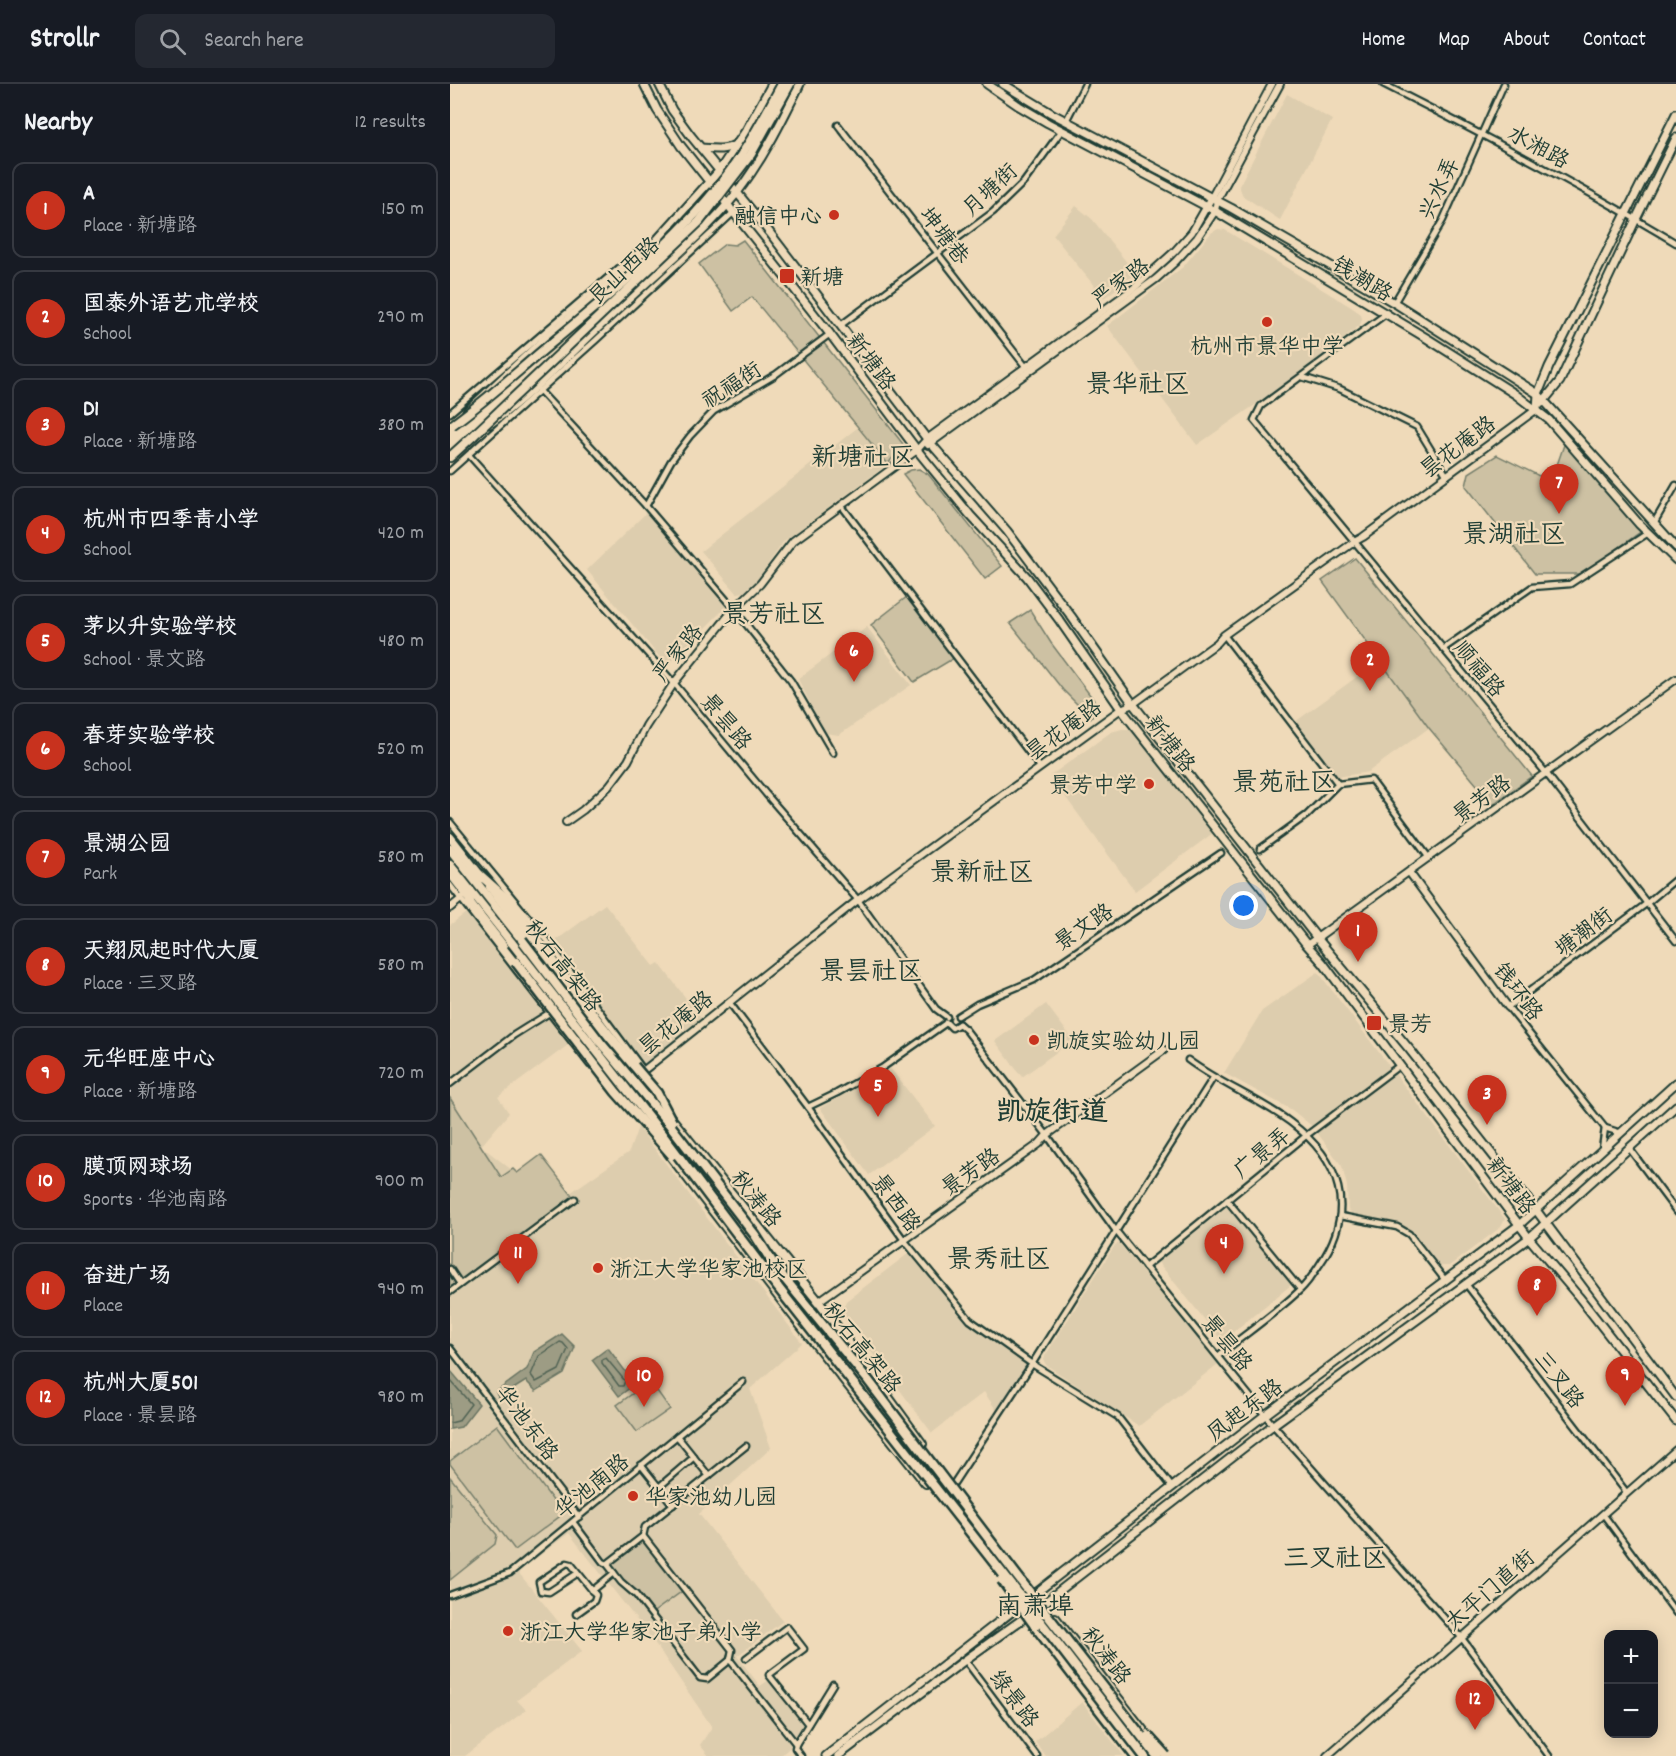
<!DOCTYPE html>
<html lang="en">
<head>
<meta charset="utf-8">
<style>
	:root { --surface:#171b24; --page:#242831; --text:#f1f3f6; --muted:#9ea1a6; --line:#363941; --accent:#c8321e }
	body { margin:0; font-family:Dekko,"LXGW WenKai TC",sans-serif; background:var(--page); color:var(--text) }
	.controls { position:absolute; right:18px; bottom:18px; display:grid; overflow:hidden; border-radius:12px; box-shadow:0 3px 15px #0003 }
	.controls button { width:54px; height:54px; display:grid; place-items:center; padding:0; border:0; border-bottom:2px solid var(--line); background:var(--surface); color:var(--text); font:30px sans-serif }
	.you { position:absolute; left:794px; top:822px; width:21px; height:21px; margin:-15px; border:4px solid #fff; border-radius:50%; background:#1a73e8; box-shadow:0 0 0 9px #1a73e833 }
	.badge { display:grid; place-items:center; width:39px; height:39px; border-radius:50%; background:var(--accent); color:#fff; font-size:20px; font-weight:700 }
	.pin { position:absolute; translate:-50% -50px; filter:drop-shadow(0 2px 3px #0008) }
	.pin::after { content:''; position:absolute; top:32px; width:21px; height:18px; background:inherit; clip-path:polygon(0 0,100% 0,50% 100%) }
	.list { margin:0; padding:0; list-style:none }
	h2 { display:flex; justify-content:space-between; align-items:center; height:78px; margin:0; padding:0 24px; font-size:26px }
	h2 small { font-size:20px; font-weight:400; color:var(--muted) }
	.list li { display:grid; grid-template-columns:39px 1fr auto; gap:18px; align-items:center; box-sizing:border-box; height:96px; margin:0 12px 12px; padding:0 12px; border:2px solid var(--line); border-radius:12px }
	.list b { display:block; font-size:22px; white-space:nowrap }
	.list p { margin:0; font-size:20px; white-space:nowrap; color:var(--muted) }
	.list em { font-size:20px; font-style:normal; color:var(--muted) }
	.icon { flex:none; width:33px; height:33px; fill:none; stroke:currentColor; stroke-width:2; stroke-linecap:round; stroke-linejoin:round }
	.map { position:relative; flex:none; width:1226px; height:1672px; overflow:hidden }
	header { display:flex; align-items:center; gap:36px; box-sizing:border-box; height:84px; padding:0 30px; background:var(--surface); border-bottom:2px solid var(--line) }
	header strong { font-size:28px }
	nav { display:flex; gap:33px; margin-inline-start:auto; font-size:21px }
	.search { width:420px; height:54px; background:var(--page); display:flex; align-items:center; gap:15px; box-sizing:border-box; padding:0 21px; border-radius:12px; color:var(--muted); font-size:22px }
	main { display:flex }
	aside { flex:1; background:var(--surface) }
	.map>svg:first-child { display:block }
	.built { fill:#ddcdae }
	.green { fill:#cdc1a3; stroke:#767f6c; stroke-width:1.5 }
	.water { fill:#9d9c84; stroke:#6b7664; stroke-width:1.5 }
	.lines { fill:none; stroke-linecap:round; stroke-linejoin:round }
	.shore { stroke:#516354; stroke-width:1.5 }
	.minor-casing { stroke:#1f3d34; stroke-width:9 }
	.tertiary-casing { stroke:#1f3d34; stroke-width:10 }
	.secondary-casing { stroke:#1f3d34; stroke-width:11 }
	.primary-casing { stroke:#1f3d34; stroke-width:12 }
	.trunk-casing { stroke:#1f3d34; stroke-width:13 }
	.minor { stroke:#efdab9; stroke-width:4.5 }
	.tertiary { stroke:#efdab9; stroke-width:6 }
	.secondary { stroke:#efdab9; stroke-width:7 }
	.primary { stroke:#efdab9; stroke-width:8 }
	.trunk { stroke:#efdab9; stroke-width:8 }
	.primary-bridge-casing { stroke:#1f3d34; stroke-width:12; stroke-linecap:butt }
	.trunk-bridge-casing { stroke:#1f3d34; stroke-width:13; stroke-linecap:butt }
	.primary-bridge { stroke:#efdab9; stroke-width:8 }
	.trunk-bridge { stroke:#efdab9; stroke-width:8 }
	.poi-dot { fill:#c8321e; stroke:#efdab9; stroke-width:2 }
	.labels { text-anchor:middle; stroke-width:4.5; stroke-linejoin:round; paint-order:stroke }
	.street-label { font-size:22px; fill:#1f3d34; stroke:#efdab9 }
	.poi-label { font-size:22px; fill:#1f3d34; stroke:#efdab9; text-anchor:start }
	.quarter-label { font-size:26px; fill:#1f3d34; stroke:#efdab9 }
	.district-label { font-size:28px; font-weight:bold; fill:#1f3d34; stroke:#efdab9 }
</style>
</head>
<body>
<header>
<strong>Strollr</strong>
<div class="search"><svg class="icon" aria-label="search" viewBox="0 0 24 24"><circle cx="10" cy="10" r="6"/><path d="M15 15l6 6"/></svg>Search here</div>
<nav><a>Home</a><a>Map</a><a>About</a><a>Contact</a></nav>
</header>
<main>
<aside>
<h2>Nearby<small>12 results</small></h2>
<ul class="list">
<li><span class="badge">1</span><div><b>A</b><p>Place · 新塘路</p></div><em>150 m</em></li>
<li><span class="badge">2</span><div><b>国泰外语艺术学校</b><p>School</p></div><em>290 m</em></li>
<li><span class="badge">3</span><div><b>D1</b><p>Place · 新塘路</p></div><em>380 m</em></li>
<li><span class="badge">4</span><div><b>杭州市四季青小学</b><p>School</p></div><em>420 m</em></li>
<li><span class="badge">5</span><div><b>茅以升实验学校</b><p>School · 景文路</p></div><em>480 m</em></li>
<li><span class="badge">6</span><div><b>春芽实验学校</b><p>School</p></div><em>520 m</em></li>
<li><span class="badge">7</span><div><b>景湖公园</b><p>Park</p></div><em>580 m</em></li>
<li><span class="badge">8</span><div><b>天翔凤起时代大厦</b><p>Place · 三叉路</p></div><em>580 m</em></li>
<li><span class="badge">9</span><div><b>元华旺座中心</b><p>Place · 新塘路</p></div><em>720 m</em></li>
<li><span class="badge">10</span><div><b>膜顶网球场</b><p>Sports · 华池南路</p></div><em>900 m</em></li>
<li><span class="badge">11</span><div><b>奋进广场</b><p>Place</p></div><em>940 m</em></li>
<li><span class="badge">12</span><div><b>杭州大厦501</b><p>Place · 景昙路</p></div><em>980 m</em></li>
</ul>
</aside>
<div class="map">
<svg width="1226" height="1672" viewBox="0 0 1226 1672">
	<rect width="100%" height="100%" fill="#efdab9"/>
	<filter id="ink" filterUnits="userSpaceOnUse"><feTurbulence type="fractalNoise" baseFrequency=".0167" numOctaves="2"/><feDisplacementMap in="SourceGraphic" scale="12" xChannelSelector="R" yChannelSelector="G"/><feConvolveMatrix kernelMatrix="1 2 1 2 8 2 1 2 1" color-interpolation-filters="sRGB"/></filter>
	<g filter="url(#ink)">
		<g class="built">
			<polygon points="837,10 882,36 830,136 793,112 789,102"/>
			<polygon points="626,122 642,135 686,190 654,214 603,151"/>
			<polygon points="768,145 775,146 901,223 911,230 912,235 910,241 851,289 747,361 657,242 733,183 761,149"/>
			<polygon points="407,344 438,380 334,457 307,496 296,508 287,509 251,467"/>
			<polygon points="196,429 276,523 217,582 137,486"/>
			<polygon points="417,543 461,601 389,651 375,649 348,595"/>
			<polygon points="930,576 979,644 918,688 887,693 845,638"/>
			<polygon points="672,645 682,645 763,749 685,807 600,692 661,648"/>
			<polygon points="155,820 204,882 209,879 251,934 195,981 104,858"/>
			<polygon points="16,829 118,961 48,1013 59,1029 31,1062 67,1090 91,1071 120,1109 179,1068 188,1043 352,1259 300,1305 321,1364 249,1430 333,1537 287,1572 310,1602 319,1596 358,1648 330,1672 259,1672 250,1661 262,1643 204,1558 119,1449 68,1488 132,1567 67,1616 76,1626 15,1672 0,1672 0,841"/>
			<polygon points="868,888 1055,1135 1051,1143 999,1182 988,1182 961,1146 947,1138 905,1131 898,1126 897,1102 892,1082 863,1043 842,1026 774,989 812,927"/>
			<polygon points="596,920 623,956 572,993 545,957"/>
			<polygon points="441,985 485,1042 419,1091 370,1024"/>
			<polygon points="777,1123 841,1201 772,1257 708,1178"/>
			<polygon points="669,1159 768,1280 689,1342 596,1281 594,1277 595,1272 665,1161"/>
			<polygon points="459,1169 516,1237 577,1282 547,1327 534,1308 482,1349 393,1230 393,1224 396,1217"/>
			<polygon points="632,1618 674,1672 596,1672 585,1658"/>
		</g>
		<g class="green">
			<polygon points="293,156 453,360 438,380 302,213 283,227 249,180 275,160 285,161"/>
			<polygon points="1116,355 1193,446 1132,490 1085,490 1016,402 1019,389 1047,371 1089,392 1107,381"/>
			<polygon points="469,385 478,390 552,482 535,495 453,390 461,386"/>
			<polygon points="905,474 1082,692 1043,720 979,644 872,497"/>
			<polygon points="458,512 504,574 464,598 421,541"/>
			<polygon points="580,526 601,559 646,619 645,627 641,634 613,606 560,539"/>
			<polygon points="0,1014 51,1093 63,1085 67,1089 91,1071 125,1115 0,1208"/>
			<polygon points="200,1297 220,1325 187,1348 167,1321"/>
			<polygon points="47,1341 113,1430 65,1466 0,1380 0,1377"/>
			<polygon points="0,1393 47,1451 45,1460 0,1496"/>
			<polygon points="193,1452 235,1505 201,1530 157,1480"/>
		</g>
		<g class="water">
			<polygon points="112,1250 125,1263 114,1290 86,1307 76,1297 49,1314 46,1308 77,1285 84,1268"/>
			<polygon points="158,1264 185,1300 169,1312 142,1276"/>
			<polygon points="0,1286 29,1320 11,1343 0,1345"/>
		</g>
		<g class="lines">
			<g class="shore">
				<polygon points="110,1258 113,1259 118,1265 109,1286 86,1298 81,1291 89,1272"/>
				<polygon points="156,1274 175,1297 173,1302 169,1302 152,1279 152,1276"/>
				<polyline points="0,1296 21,1320 8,1337 0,1339"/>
			</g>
			<g class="minor-casing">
				<g id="minor">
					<path d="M933,0c99,50 198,102 293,159"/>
					<polyline points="616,37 635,0"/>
					<polyline points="388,41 576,283"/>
					<polyline points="944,219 993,136 1054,0"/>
					<polyline points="937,229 811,322 804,336 1096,689 1226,857"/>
					<polyline points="391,241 543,128 574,98 612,46"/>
					<polyline points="852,293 890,305 967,343 997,392"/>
					<polyline points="89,306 196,422 284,525 341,597 383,669"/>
					<polyline points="0,329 183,172 200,160"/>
					<polyline points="19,371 224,599 316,710 408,816 486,925 497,933"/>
					<polyline points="0,387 146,256 284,128"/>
					<polyline points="391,421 590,683"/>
					<polyline points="196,422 221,377 240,352 264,327 325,291 380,250"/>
					<polyline points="1204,439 1226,401"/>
					<polyline points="774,551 888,700"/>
					<polyline points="993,565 1082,503 1120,500 1198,449"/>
					<polyline points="0,738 96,855 194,987"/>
					<polyline points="810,765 857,731 888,700 921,696 979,774"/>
					<polyline points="0,801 140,981"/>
					<polyline points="279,918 358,1023 454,1156 520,1236 582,1280 668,1333 722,1403"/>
					<polyline points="508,932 527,920 584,896 771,769"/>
					<polyline points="496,938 502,944 509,940"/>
					<polyline points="509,940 516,946 597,1051 666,1147 823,1341 1011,1553 1099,1672"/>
					<path d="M738,976c32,24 70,38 102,62 51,38 67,88 30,142 -6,9 -12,19 -20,26 -25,24 -55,44 -82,66"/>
					<polyline points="0,1000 64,951 99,929"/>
					<polyline points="358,1023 387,1009 432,984 496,939"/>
					<polyline points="1171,1049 1155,1044 1058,923 1196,820 1226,795"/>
					<polyline points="1179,1064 1226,1127"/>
					<polyline points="1152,1065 1155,1044"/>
					<polyline points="777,1116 850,1205"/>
					<polyline points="890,1132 947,1143 959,1150 995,1196"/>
					<polyline points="695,1183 857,1051 950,981"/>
					<polyline points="0,1185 10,1200"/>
					<polyline points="1016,1200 1177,1409"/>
					<polyline points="0,1208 125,1115"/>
					<polyline points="0,1264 129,1433"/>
					<polyline points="227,1352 259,1392"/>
					<polyline points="191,1381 223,1421"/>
					<polyline points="502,1402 582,1280 763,994"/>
					<polyline points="209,1403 244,1373"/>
					<polyline points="1153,1430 1226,1529"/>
					<polyline points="123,1438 153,1478 157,1480"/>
					<polyline points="193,1452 282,1566 280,1576 346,1660"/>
					<polyline points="142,1507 164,1489"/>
					<polyline points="0,1511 60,1489 293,1298"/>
					<polyline points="126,1530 144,1517 146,1511 121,1480 117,1479 89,1498 91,1507 99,1508 128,1489"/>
					<polyline points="296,1574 337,1543 354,1565 319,1591 358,1640"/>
					<polyline points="280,1576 257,1595 250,1594 186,1511 171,1498 157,1480 193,1452 195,1443 296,1362"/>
					<polyline points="515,1576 587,1672"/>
					<polyline points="351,1672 345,1664 346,1660 383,1600"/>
				</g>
			</g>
			<g class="tertiary-casing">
				<g id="tertiary">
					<polyline points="478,361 706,195 725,178 747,154 765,127 767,116 830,0"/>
					<polyline points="116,738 133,726 159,702 178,677 196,642 224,599 284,525 310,500 343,457 467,366 477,355 684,204 724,168 742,148 762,113 822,0"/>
					<polyline points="959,788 1058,923"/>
					<polyline points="0,824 17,810"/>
					<polyline points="857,861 1226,595"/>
					<polyline points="169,1006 408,816 671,625 683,620 767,559 774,551 904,458 913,453 1087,325"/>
					<polyline points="348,1232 589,1060 597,1051 714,966"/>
					<polyline points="877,1672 1226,1366"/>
				</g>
			</g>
			<g class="secondary-casing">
				<g id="secondary">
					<polyline points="194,0 207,26 231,62 380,250 467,366 520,431 577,493 610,537 671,625 857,861 873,879 1079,1154 1129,1213 1226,1337"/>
					<polyline points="209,0 222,26 241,52 320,149 477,355 557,447 621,532 683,620 867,854 960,966 1086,1126 1226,1313"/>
					<polyline points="537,0 569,22 598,39 765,127 978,255 1065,310 1099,336 1189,440 1226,476"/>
					<polyline points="553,0 601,29 781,124 948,221 1088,310 1226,463"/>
					<path d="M251,64c12,1 25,3 35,-4"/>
					<polyline points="1092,319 1110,297 1186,135 1226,54"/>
					<polyline points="1087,325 1088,310 1099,283 1226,30"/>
					<polyline points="17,327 92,257 196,168 269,87 297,45 322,0"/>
					<path d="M40,340c44,-32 82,-72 122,-109 41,-40 88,-76 124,-121 26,-33 46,-73 64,-110"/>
					<polyline points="376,1672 815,1331 1069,1141 1226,999"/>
					<polyline points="388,1672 515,1576 581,1529 823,1341 1079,1154 1226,1022"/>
				</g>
			</g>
			<g class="primary-casing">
				<g id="primary">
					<polyline points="0,373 23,352"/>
					<polyline points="0,753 32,794"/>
					<polyline points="0,789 20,815"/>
					<polyline points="40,803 154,952 178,981"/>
					<polyline points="194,999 210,1020"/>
					<polyline points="219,1032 368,1217 472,1360"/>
					<polyline points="218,1068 350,1240 476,1399"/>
					<polyline points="605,1534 701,1657"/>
				</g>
			</g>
			<g class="trunk-casing">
				<g id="trunk">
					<polyline points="0,765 72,856"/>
					<polyline points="0,781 62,859"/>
					<polyline points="29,790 59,817 146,934 184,982"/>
					<polyline points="17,810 21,821 66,878"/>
					<polyline points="585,1542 685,1672"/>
				</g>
			</g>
			<use href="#minor" class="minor"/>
			<use href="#tertiary" class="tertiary"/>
			<use href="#secondary" class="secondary"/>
			<use href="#primary" class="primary"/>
			<use href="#trunk" class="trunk"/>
			<g class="primary-bridge-casing">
				<g id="primary-bridge">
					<path d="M2,341c36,-26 68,-56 102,-84 62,-52 126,-102 174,-167 21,-28 37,-59 54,-90"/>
					<polyline points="23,352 249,138 301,70 340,0"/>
				</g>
			</g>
			<g class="trunk-bridge-casing">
				<g id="trunk-bridge">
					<polyline points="72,856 150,958 220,1041 305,1151 326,1184 418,1296 567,1492 707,1672"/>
					<polyline points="62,859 211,1049 319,1192 601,1551 694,1672"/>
					<polyline points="66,878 166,1008 222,1071"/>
					<polyline points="184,982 207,1009 222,1038"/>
					<polyline points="552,1496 585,1542"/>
					<polyline points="698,1652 716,1672"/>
				</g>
			</g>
			<use href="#primary-bridge" class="primary-bridge"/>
			<use href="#trunk-bridge" class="trunk-bridge"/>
		</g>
	</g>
	<g class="poi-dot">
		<circle cx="384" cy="131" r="6"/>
		<rect x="329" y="184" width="16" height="16" rx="3"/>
		<circle cx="817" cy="238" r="6"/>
		<circle cx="699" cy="700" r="6"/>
		<rect x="916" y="931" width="16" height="16" rx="3"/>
		<circle cx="584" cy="956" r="6"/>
		<circle cx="148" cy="1184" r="6"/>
		<circle cx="183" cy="1412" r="6"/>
		<circle cx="58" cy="1547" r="6"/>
	</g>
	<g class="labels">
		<g class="street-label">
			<text transform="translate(1089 62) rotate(28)" y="8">水湘路</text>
			<text transform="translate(988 104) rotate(-65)" y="8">兴水弄</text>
			<text transform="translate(539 105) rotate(-43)" y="8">月塘街</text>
			<text transform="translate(495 151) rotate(52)" y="8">坤塘巷</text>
			<text transform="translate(173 186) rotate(-43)" y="8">艮山西路</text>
			<text transform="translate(913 194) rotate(31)" y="8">钱潮路</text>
			<text transform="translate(670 198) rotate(-37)" y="8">严家路</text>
			<text transform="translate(422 277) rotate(53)" y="8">新塘路</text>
			<text transform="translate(281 300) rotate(-33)" y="8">祝福街</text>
			<text transform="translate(1007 362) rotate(-37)" y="8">昙花庵路</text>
			<text transform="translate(227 568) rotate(-52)" y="8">严家路</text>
			<text transform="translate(1030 584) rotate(50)" y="8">顺福路</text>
			<text transform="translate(277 637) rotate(50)" y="8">景昙路</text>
			<text transform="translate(613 645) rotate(-36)" y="8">昙花庵路</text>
			<text transform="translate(721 659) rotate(52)" y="8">新塘路</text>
			<text transform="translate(1031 714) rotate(-36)" y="8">景芳路</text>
			<text transform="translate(633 842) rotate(-34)" y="8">景文路</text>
			<text transform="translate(1133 847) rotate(-37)" y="8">塘潮街</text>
			<text transform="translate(114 881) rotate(52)" y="8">秋石高架路</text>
			<text transform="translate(1069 907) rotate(53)" y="8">钱环路</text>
			<text transform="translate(225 938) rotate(-39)" y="8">昙花庵路</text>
			<text transform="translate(811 1068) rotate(-39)" y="8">广景弄</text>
			<text transform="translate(520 1087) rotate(-35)" y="8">景芳路</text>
			<text transform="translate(1062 1101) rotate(53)" y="8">新塘路</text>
			<text transform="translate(307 1114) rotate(51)" y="8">秋涛路</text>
			<text transform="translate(447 1118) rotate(54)" y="8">景西路</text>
			<text transform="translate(778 1258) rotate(51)" y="8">景昙路</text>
			<text transform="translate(413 1263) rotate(51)" y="8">秋石高架路</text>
			<text transform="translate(1110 1295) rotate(52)" y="8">三叉路</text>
			<text transform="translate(794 1325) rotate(-37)" y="8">凤起东路</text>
			<text transform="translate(78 1338) rotate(53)" y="8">华池东路</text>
			<text transform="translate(141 1401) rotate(-39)" y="8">华池南路</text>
			<text transform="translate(1039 1505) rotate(-41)" y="8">太平门直街</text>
			<text transform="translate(657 1571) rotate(52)" y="8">秋涛路</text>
			<text transform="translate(565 1614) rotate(53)" y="8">绿景路</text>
		</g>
		<g class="poi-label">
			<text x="372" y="139" text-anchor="end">融信中心</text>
			<text x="350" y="200">新塘</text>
			<text x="817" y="269" text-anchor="middle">杭州市景华中学</text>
			<text x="687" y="708" text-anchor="end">景芳中学</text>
			<text x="938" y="947">景芳</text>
			<text x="596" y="964">凯旋实验幼儿园</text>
			<text x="160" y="1192">浙江大学华家池校区</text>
			<text x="195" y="1420">华家池幼儿园</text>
			<text x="70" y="1555">浙江大学华家池子弟小学</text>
		</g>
		<g class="quarter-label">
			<text x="688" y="308">景华社区</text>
			<text x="413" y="381">新塘社区</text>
			<text x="1064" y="458">景湖社区</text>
			<text x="324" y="538">景芳社区</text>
			<text x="834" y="706">景苑社区</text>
			<text x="532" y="796">景新社区</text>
			<text x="421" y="895">景昙社区</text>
			<text x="549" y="1183">景秀社区</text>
			<text x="885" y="1482">三叉社区</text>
			<text x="585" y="1530">南萧埠</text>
		</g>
		<g class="district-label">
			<text x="602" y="1036">凯旋街道</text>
		</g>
	</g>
</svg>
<div class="controls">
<button>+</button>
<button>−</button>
</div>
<div class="you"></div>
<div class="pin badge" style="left:908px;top:878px">1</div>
<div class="pin badge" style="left:920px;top:607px">2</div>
<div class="pin badge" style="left:1037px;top:1041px">3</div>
<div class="pin badge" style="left:774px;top:1190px">4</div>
<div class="pin badge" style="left:428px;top:1033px">5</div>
<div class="pin badge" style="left:404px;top:598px">6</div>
<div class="pin badge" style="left:1109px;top:430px">7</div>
<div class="pin badge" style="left:1087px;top:1232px">8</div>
<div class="pin badge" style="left:1175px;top:1322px">9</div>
<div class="pin badge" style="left:194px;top:1323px">10</div>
<div class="pin badge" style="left:68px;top:1200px">11</div>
<div class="pin badge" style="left:1025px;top:1646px">12</div>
</div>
</main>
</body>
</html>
